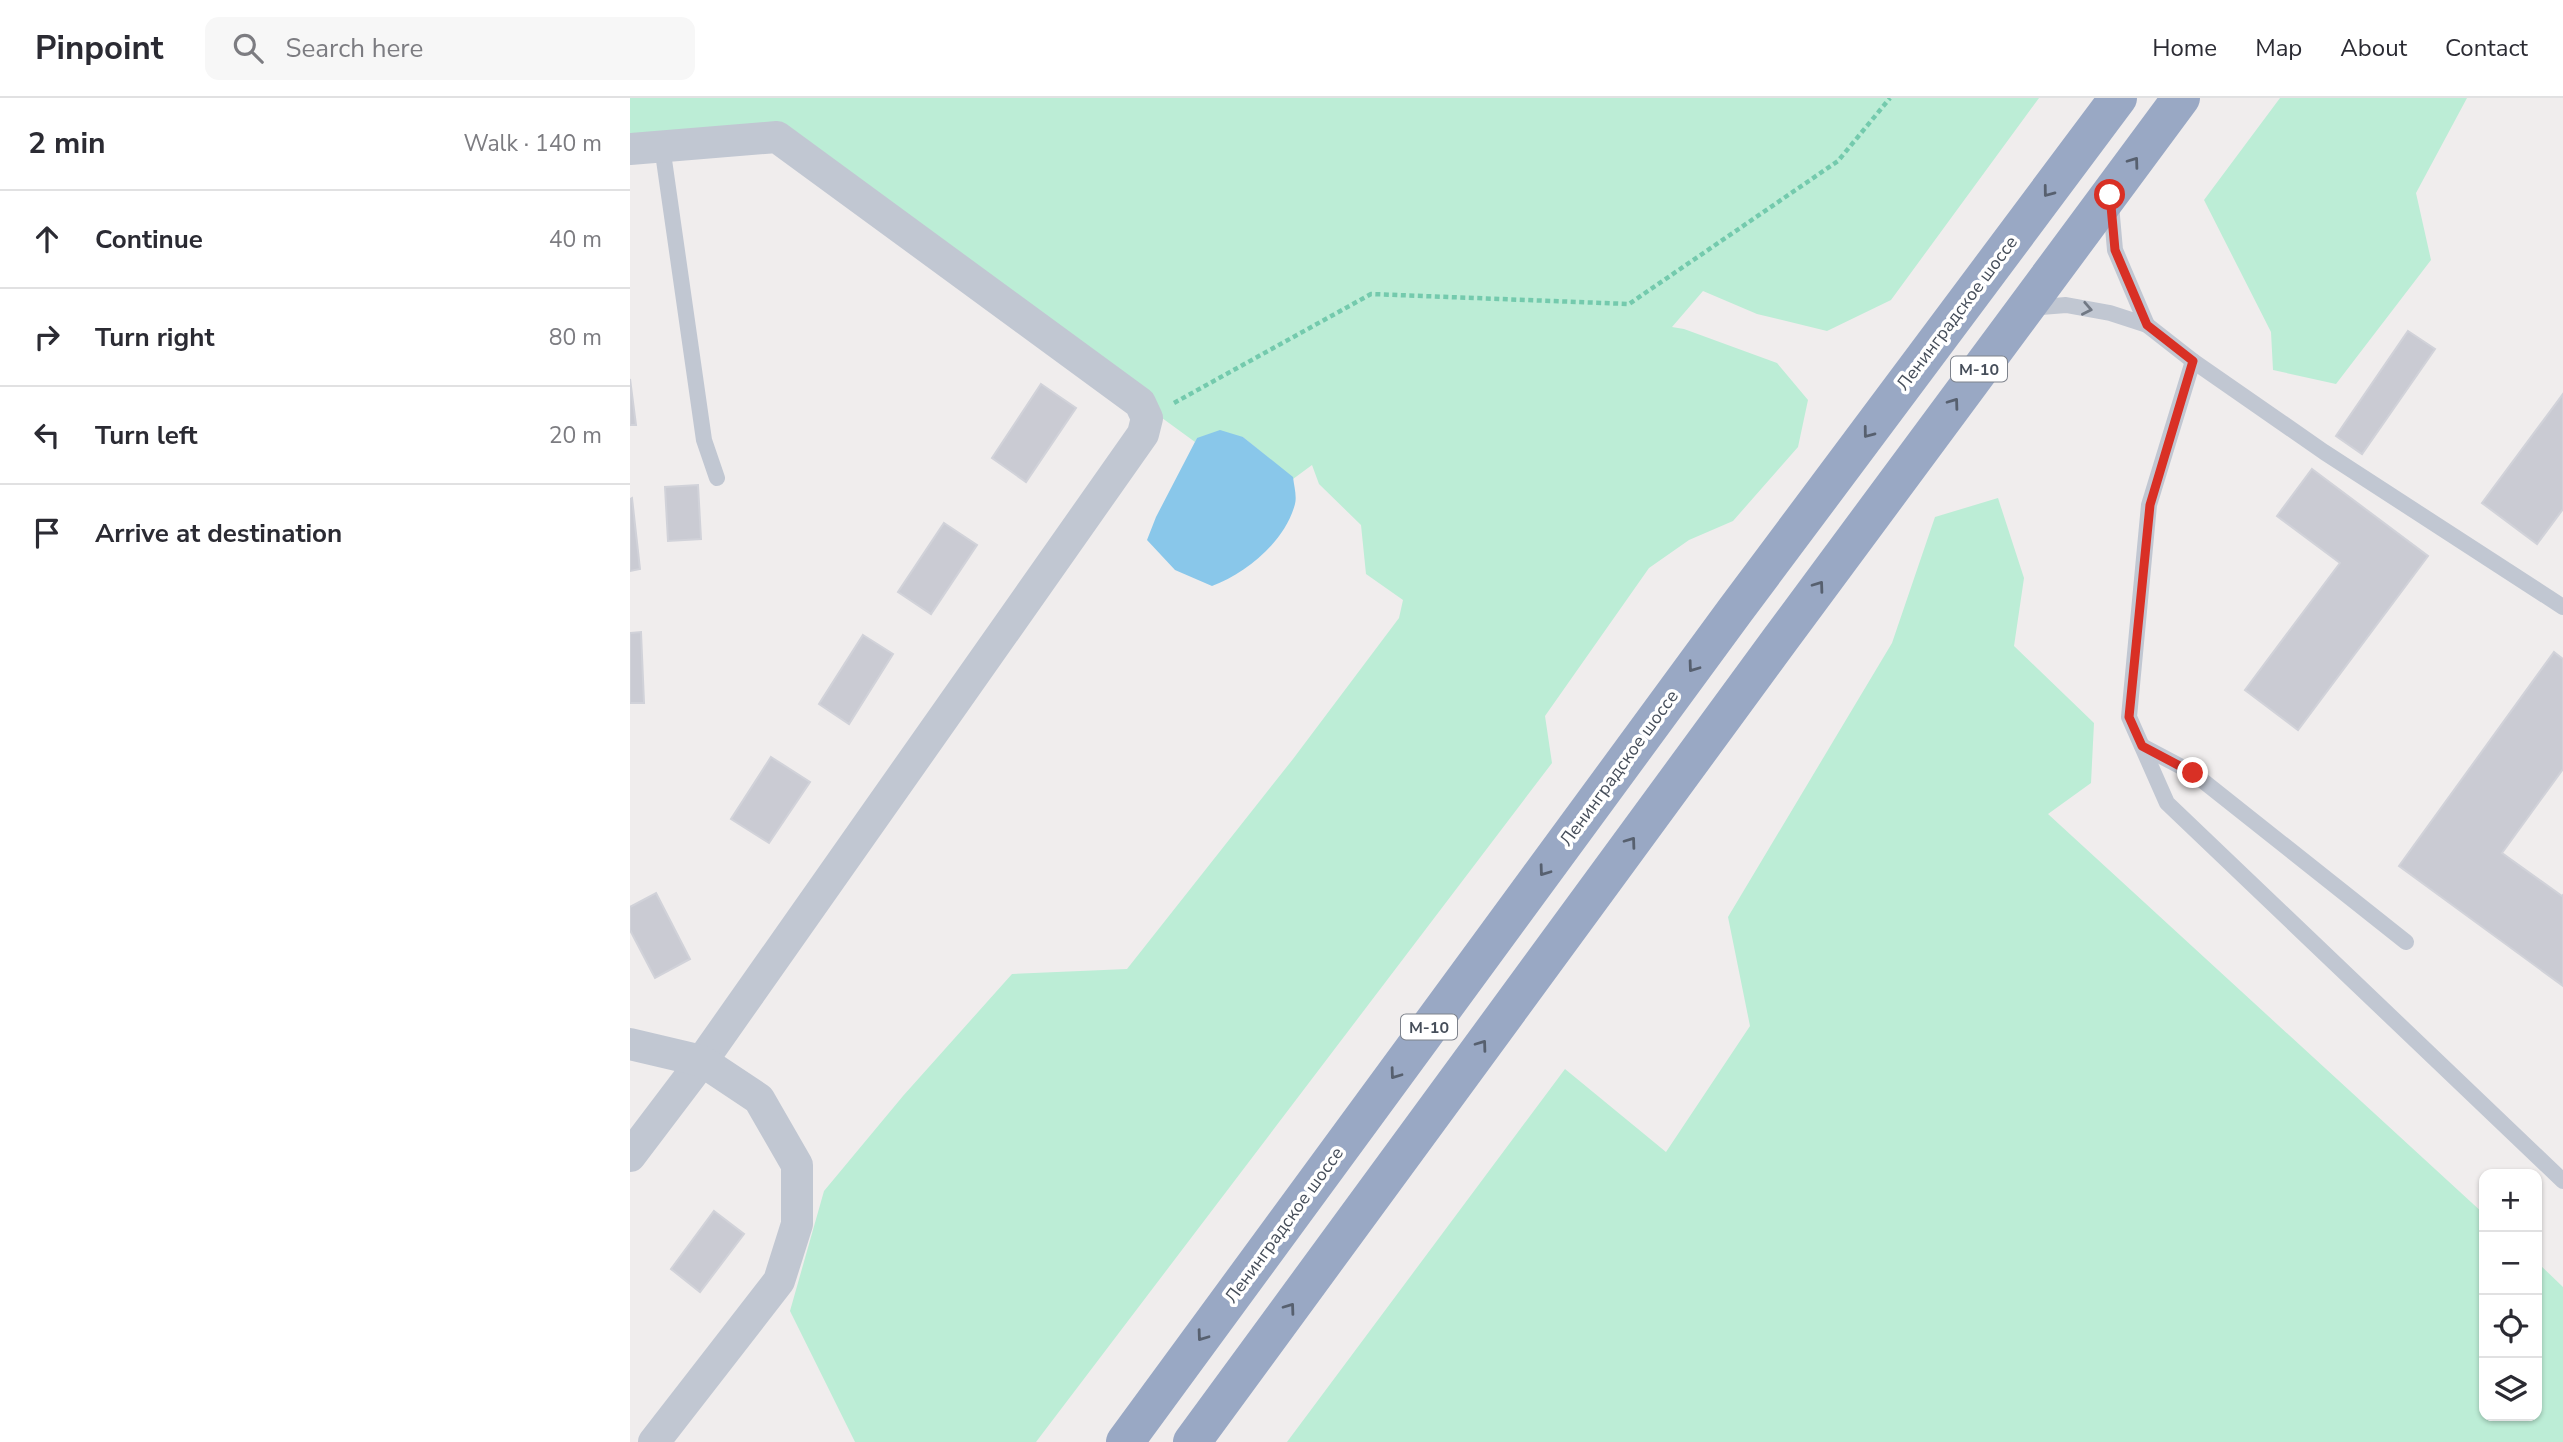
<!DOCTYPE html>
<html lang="en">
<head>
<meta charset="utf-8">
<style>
	:root { --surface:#fff; --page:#f7f7f7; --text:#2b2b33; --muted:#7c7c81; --line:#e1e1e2 }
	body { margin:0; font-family:"Nunito Sans",sans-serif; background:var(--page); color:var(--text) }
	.controls { position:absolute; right:21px; bottom:21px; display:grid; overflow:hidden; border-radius:14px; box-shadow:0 2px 5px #0004 }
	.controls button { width:63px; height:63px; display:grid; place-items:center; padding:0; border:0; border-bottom:2px solid var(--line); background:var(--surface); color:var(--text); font:35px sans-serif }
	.stop { position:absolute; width:21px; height:21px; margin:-16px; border:5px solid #d93025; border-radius:50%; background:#fff }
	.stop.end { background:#d93025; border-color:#fff; box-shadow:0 2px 7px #0008 }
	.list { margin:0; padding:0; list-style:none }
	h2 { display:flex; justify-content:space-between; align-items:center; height:91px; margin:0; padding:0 28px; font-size:30px }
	h2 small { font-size:23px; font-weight:400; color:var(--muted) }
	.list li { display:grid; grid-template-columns:46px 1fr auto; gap:21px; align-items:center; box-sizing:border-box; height:98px; padding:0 28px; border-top:2px solid var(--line) }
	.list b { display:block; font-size:26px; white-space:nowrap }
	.list em { font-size:23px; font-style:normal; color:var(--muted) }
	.icon { flex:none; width:38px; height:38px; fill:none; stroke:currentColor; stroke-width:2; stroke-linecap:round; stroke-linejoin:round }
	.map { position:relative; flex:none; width:1933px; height:1344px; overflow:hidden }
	header { display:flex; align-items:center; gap:42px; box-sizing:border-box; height:98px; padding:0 35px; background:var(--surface); border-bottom:2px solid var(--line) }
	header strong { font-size:33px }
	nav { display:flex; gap:38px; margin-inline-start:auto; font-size:24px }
	.search { width:490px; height:63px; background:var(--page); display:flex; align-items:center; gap:18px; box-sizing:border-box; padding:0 24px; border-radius:14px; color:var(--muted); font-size:26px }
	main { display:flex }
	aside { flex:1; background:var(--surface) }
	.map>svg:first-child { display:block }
	.green { fill:#bcedd6 }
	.water { fill:#89c7ea }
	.building { fill:#cacbd3; stroke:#d1d2d9; stroke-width:2 }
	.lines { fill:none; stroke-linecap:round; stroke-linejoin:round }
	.path { stroke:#74caad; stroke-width:4.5; stroke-dasharray:5 3.5; stroke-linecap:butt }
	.service { stroke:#c1c7d2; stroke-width:16 }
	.minor { stroke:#c1c7d2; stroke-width:32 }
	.trunk { stroke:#99a8c4; stroke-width:38 }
	.oneway { stroke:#57606f }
	.oneway2 { stroke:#717884 }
	.route { stroke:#d93025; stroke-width:9 }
	.labels { text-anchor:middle; stroke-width:7; stroke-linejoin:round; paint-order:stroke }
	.shield { fill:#fff; stroke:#7e838c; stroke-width:2 }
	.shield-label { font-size:16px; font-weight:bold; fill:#464e5a }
	.street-label { font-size:18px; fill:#464e5a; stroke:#fff }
</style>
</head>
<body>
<header>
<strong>Pinpoint</strong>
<div class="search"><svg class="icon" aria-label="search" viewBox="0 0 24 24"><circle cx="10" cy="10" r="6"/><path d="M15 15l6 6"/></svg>Search here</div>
<nav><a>Home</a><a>Map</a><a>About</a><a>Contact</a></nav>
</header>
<main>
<aside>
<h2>2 min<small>Walk · 140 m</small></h2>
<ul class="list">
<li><svg class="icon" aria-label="ahead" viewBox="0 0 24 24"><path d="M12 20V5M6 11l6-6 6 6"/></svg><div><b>Continue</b></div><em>40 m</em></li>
<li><svg class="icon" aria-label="right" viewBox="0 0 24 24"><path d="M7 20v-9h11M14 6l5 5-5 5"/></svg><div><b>Turn right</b></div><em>80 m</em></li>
<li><svg class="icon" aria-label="left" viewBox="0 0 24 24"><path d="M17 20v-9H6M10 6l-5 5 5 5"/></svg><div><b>Turn left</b></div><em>20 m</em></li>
<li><svg class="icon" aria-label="arrive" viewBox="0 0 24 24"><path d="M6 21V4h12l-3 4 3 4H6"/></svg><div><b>Arrive at destination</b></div></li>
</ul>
</aside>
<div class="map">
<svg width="1933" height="1344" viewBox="0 0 1933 1344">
	<rect width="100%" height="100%" fill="#f0eded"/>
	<g class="green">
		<polygon points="0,0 1409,0 1261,202 1197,233 1127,216 1073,193 1042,229 1054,231 1147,265 1178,302 1168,349 1103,423 1059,442 1019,470 915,618 922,665 406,1344 225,1344 160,1213 194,1093 273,998 382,876 497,871 663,661 769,520 773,502 736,476 731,427 689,386 682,367 663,381 613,339 567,340 565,344 147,39 0,51"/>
		<polygon points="1650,0 1837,0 1786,95 1801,162 1706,286 1643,272 1641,234 1574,102"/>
		<polygon points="1368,400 1394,480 1384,548 1464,625 1461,685 1418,716 1854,1116 1854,1318 1907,1318 1907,1164 1933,1189 1933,1344 657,1344 935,971 1036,1054 1120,928 1098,819 1262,545 1305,419"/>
	</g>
	<path class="water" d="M590,332l23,7 50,40c1,9 4,19 2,27 -10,38 -49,69 -83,82l-37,-16 -28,-30 9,-23 41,-79z"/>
	<g class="building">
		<polygon points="1778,233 1805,251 1732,356 1706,338"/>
		<polygon points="0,281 6,327 0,327"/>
		<polygon points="411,286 446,310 396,384 362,360"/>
		<polygon points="1933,296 1933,411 1907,446 1852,405"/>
		<polygon points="1682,371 1798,458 1668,632 1615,592 1710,465 1647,418"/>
		<polygon points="68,387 71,441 38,443 35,389"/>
		<polygon points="2,400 10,471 0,473 0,401"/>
		<polygon points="314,425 347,447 301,516 268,494"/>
		<polygon points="11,534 14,605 0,605 0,535"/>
		<polygon points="233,537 263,556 219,626 189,606"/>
		<polygon points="1924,554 1933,561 1933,671 1872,755 1932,798 1933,797 1933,888 1769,768"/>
		<polygon points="141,659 180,684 139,745 101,721"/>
		<polygon points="26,795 60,861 25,880 0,832 0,809"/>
		<polygon points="84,1113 114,1136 70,1194 41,1171"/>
	</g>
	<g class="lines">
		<polyline class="path" points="544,305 741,196 999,206 1208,63 1260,0"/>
		<g class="service">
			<polyline points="32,48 74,342 87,380"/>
			<polyline points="1481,107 1485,152 1517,227"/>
			<polyline points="1400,210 1436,207 1480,215 1517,227 1563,263 1694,354 1933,509"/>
			<polyline points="1563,263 1519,407 1499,619 1537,705 1933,1083"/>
			<polyline points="1512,648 1563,675 1776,844"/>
		</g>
		<g class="minor">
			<polyline points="0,51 147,39 510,305 517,320 513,336 72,963 0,1058"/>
			<polyline points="0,946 72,963 129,1001 167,1067 167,1126 149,1183 24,1344"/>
		</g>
		<g class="trunk">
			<polyline points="495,1344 1104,514 1488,0"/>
			<polyline points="562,1344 1149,543 1551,0"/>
		</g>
	</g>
	<defs><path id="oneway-chevron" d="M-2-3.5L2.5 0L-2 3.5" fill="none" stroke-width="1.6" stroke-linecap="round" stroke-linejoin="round" transform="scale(1.75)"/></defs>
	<g class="oneway">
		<use href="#oneway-chevron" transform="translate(1504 64) rotate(-54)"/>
		<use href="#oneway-chevron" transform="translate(1418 94) rotate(127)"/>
		<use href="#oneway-chevron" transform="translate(1324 305) rotate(-54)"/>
		<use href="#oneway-chevron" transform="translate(1238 335) rotate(127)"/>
		<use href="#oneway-chevron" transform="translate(1189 488) rotate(-54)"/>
		<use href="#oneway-chevron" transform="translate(1063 569) rotate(126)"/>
		<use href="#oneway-chevron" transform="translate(1001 744) rotate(-54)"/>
		<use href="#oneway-chevron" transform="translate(914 773) rotate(126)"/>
		<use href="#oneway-chevron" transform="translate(852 947) rotate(-54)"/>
		<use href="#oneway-chevron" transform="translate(765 976) rotate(126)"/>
		<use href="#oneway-chevron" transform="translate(660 1210) rotate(-54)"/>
		<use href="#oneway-chevron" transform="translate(572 1238) rotate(126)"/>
	</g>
	<use class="oneway2" href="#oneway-chevron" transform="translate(1457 211) rotate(11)"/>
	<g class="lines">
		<polyline class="route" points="1480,97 1485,152 1517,227 1563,263 1520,407 1499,619 1512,648 1563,675"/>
	</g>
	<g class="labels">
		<g class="shield">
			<rect x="1321" y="258.5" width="56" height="25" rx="5"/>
			<rect x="771" y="916.5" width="56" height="25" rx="5"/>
		</g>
		<g class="shield-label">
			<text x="1349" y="277">М-10</text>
			<text x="799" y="935">М-10</text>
		</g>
		<g class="street-label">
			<text transform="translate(1327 215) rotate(-53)" y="6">Ленинградское шоссе</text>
			<text transform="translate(989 670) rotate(-54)" y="6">Ленинградское шоссе</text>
			<text transform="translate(654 1127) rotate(-54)" y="6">Ленинградское шоссе</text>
		</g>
	</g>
</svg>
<div class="controls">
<button>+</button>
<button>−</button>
<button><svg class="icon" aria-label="locate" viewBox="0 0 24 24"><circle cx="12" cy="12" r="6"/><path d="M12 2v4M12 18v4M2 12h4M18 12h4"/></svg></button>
<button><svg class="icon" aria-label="layers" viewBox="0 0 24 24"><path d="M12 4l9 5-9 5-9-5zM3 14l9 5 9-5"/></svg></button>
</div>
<div class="stop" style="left:1480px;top:97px"></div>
<div class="stop end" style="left:1563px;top:675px"></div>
</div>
</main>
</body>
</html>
